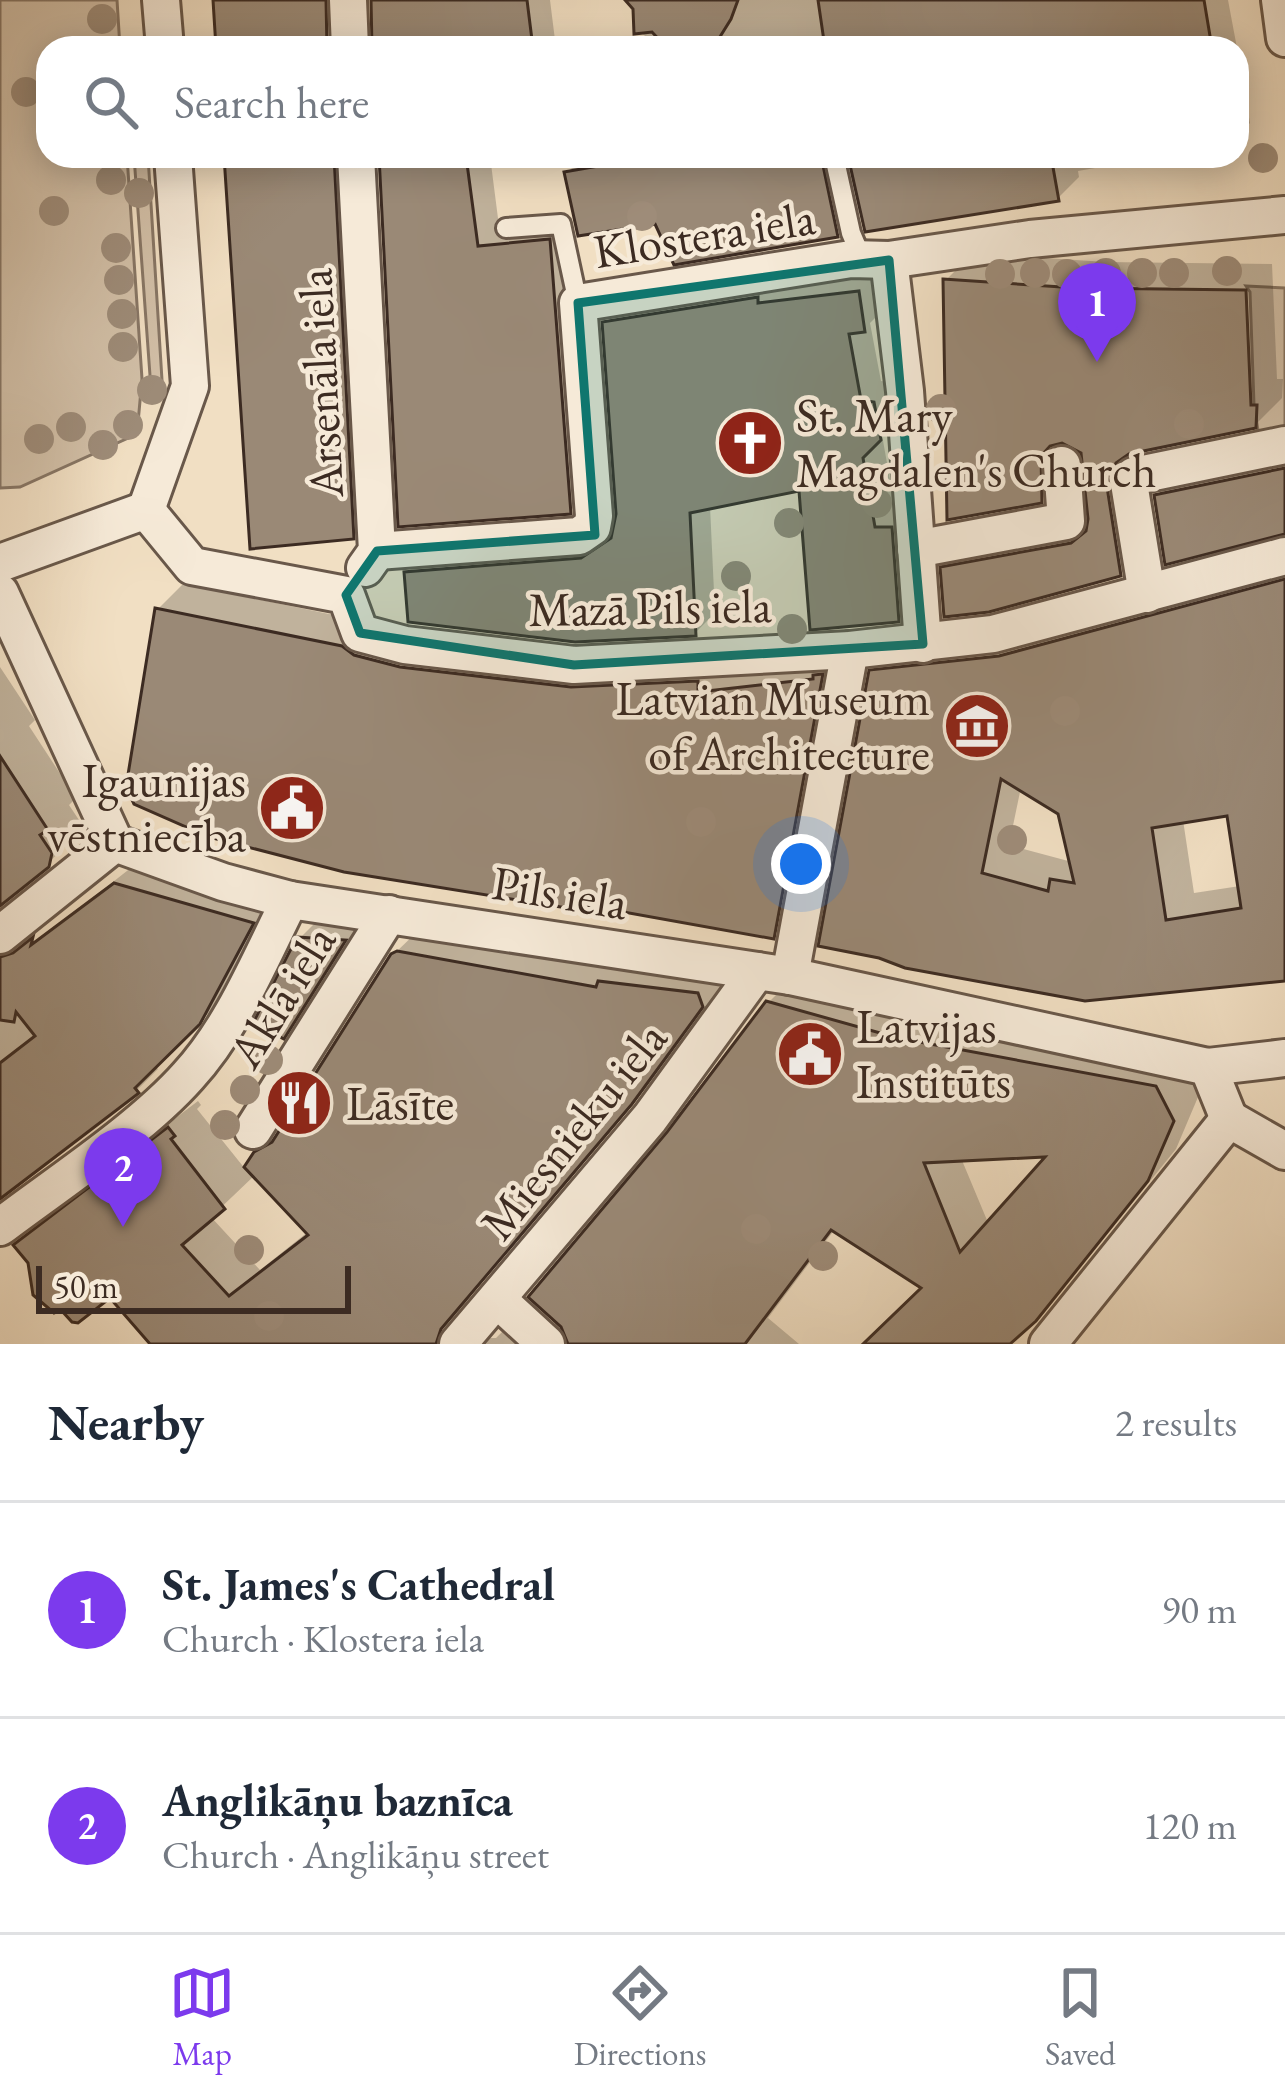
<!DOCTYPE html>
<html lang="en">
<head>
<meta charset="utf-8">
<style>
	:root { --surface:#fff; --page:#f2f2f3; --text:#1f2937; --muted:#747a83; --line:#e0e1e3; --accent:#7c3aed }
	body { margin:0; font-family:"EB Garamond",serif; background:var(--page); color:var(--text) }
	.scale { position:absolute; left:36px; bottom:30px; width:315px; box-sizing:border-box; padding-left:12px; border:6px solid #3c2b22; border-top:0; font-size:33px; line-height:42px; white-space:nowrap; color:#3c2b22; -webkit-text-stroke:9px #f6ead8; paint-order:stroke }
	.you { position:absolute; left:801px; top:864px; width:42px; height:42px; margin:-30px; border:9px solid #fff; border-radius:50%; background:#1a73e8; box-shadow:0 0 0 18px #1a73e833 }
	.badge { display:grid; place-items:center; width:78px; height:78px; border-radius:50%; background:var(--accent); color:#fff; font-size:39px; font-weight:700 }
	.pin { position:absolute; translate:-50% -99px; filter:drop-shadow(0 3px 6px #0008) }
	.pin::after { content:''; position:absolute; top:63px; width:42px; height:36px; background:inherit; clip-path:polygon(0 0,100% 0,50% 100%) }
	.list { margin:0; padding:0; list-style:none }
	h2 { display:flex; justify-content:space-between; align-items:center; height:156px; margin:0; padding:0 48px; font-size:51px }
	h2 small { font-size:39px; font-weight:400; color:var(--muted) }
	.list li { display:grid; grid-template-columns:78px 1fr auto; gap:36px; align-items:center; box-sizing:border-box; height:216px; padding:0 48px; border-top:3px solid var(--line) }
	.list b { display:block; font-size:45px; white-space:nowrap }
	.list p { margin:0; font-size:39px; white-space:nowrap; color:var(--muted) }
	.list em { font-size:39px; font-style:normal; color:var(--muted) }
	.icon { flex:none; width:66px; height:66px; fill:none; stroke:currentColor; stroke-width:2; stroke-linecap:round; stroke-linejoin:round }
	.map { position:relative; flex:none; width:1285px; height:1344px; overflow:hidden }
	.search { position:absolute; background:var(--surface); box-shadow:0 6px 30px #0003; left:36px; right:36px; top:36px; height:132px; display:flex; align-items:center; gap:30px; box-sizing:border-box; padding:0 42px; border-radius:36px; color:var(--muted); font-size:45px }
	.sheet { height:588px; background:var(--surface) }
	nav { display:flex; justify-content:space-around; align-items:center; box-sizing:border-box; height:168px; border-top:3px solid var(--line); background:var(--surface); font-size:33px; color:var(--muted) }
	nav a { display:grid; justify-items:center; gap:6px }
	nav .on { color:var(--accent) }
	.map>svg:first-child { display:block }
	.green { fill:#d2c0a8; stroke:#877665; stroke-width:3 }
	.shadow { fill:#0003; fill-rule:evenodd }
	.building { fill:#9a8976; stroke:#3c2b22; stroke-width:3; fill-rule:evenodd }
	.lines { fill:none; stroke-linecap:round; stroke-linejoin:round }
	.lane-casing { stroke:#69584a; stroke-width:24 }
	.street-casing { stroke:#69584a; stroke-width:42 }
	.lane { stroke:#f6ead8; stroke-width:18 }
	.street { stroke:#f6ead8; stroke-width:36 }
	.tree { fill:#9e8c79 }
	.marked { fill:#0f766e; fill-opacity:0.2; stroke:#0f766e; stroke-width:9; stroke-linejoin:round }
	.labels { text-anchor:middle; stroke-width:9; stroke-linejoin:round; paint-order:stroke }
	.street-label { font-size:48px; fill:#3c2b22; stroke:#f6ead8 }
	.poi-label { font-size:48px; fill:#3c2b22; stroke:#f6ead8; text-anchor:start }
</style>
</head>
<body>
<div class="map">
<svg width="1285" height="1344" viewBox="0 0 1285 1344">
	<rect width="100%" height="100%" fill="#f1dfc3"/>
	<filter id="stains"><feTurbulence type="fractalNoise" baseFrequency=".00167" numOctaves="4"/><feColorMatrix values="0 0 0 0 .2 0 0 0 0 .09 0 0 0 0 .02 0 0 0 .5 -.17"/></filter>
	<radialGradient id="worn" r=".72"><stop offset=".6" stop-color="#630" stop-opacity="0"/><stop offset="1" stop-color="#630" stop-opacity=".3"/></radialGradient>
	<g class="green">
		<polygon points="0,0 117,0 120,48 48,48 48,156 127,156 142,379 137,434 20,487 0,488"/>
		<polygon points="134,156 148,156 162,380 151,389"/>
		<polygon points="1246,286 1285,288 1285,432 1259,437 1254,405 1250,292"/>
	</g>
	<g class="shadow">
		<polygon points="215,0 348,0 363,48 373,48 371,0 550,0 556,48 218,48"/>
		<polygon points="635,0 1228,0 1237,48 653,48 652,41 637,30"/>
		<polygon points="1237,50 1250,123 1237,136"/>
		<polygon points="226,156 355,156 374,514 352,536"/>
		<polygon points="382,156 490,156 499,226 571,219 592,489 570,511"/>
		<polygon points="584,156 1164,156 1078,171 1079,177 1057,199 863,208 837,234 657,221 567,173"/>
		<polygon points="973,253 1106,262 1272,264 1277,379 1283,379 1282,398 1255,425 1136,450 1133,457 1147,546 1120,574 943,569 970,541 1091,519 1084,452 1068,442 1068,472 1041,500 946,280"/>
		<polygon points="878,272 884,309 870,323 881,381 893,383 899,417 882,435 895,508 911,508 918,599 898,619 802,488 710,506 715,613 695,633 407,573 427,553 604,540 616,531 619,515 605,323 625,303"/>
		<polygon points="1285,447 1285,532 1157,496 1186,467"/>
		<path d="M1285,560v418l-379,-13 -34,-293 29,-29zM1021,787l40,25 11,50 -63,-17zM1229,813l11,73 -46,7 -11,-73z"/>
		<polygon points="183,584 368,622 426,643 836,655 798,911 773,936 571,900 566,905 158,609"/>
		<polygon points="0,667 35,720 29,726 76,798 69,805 81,823 78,834 47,864 0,900"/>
		<polygon points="137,863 272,902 213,1009 155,1066 158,1069 137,1090 0,1196 0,971"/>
		<polygon points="315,923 358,925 299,1020 283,1035 299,939"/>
		<path d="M423,926l307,50 -70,96 -192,226 -4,23 19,17h13l33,-33 25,20 3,-3 113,-188 98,-131 29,-29 388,84 16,32 -25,59 -107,132 -63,63h-129l48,-57 -90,-58 -67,89 31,26h-645l-45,-49 -79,-33 -13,-17 28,-28 153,-116 3,4 -4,4 49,61 10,-16 31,-30 106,-169zM1052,1154l-63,71 -28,-67zM255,1175l54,56 -49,39 -49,-53z"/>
	</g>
	<g class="building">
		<polygon points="213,0 326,0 327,48 216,48"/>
		<polygon points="371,0 527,0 533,48 372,48"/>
		<polygon points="625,0 738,0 731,19 713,48 667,48 652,32 634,34 633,9"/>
		<polygon points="818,0 1204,0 1212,48 825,48"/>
		<polygon points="224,156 334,156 354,539 250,549"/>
		<polygon points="379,156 466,156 478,246 550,239 571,514 398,527"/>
		<polygon points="656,156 821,156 838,237 674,265 655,224 578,236 564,172"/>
		<polygon points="848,156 1051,156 1059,201 865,232"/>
		<polygon points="943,279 1077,288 1246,290 1251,405 1257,405 1256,428 1129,454 1116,463 1107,487 1121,576 989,612 944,617 940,567 1071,543 1086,531 1088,519 1081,453 1062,443 1050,446 1041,456 1042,503 947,520"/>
		<polygon points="859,291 865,332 849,334 861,400 874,402 881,440 863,458 875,527 892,527 899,622 810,630 799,491 690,513 696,636 575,642 408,622 404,572 581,558 611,538 616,514 602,322 758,297 758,303"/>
		<polygon points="1285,468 1285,534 1165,565 1154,495"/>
		<path d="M1285,579v402l-200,20 -180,-33 -26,-10 -61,-12 51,-276 130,-14zM1001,779l57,35 16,69 -24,-4 -2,12 -66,-18zM1227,816l14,92 -75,12 -14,-92z"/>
		<polygon points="155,608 342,646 354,655 400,667 571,687 698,681 698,692 813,679 813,675 823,674 774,939 568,902 567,908 344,872 209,837 134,804 126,787"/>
		<polygon points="0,756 48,830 40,835 52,853 49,867 0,906"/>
		<polygon points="114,883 254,923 200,1024 135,1088 139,1093 0,1199 0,1063 35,1036 16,1012 14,1022 0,1020 0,957 13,953 33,937 31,945"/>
		<polygon points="297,937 346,940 284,1039 253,1023"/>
		<polygon points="397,951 596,987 598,981 698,993 703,1007 632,1104 441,1329 436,1344 150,1344 110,1298 78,1323 72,1322 61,1310 54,1313 33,1295 28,1263 13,1245 168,1127 175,1136 171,1139 225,1209 182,1245 229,1296 308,1235 244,1167 254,1152 272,1142 391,954"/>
		<path d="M766,1001l132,37 258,48 18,35 -26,60 -112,140 -26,23h-147l58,-56 -90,-58 -86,114h-177l-7,-17 -33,-30 139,-165zM1045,1157l-85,95 -36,-89z"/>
	</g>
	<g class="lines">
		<g class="lane-casing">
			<g id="lane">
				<polyline points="834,156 851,233 862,259"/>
				<polyline points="506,228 561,224 578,303"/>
			</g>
		</g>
		<g class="street-casing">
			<g id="street">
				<polyline points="161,0 165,48"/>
				<polyline points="348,0 350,48"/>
				<polyline points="1280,0 1285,38"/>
				<polyline points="356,156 377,551 365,568"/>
				<polyline points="889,260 905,391 923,644"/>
				<polyline points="146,510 192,566 346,595 360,633 405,645 574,665 850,650 993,634 1285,556"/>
				<polyline points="146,510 190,386 173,156"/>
				<polyline points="916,549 1066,521 1062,465"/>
				<polyline points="377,551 579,536 592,527 594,516 578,303 851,259 889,260 1030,239 1285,215"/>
				<polyline points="0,563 146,510"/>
				<polyline points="0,593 115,843 223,882 290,900 790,976 1208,1067 1229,1119"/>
				<polyline points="1147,594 1129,483 1134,476 1285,445"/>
				<polyline points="0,935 115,843"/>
				<polyline points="790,976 850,650"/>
				<polyline points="1208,1067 1285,1058"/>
				<polyline points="1229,1119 1285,1151"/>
				<polyline points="253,1130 389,914"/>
				<path d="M0,1227c58,-44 141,-98 188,-151 45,-49 72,-117 102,-176"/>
				<polyline points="497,1299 546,1344"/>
				<polyline points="458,1344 650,1118 757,971"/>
				<polyline points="1048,1344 1229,1119"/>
			</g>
		</g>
		<use href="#lane" class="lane"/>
		<use href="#street" class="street"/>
	</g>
	<g class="tree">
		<circle cx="102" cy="19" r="15"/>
		<circle cx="26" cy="92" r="15"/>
		<circle cx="1263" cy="158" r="15"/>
		<circle cx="111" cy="180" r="15"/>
		<circle cx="139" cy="193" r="15"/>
		<circle cx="54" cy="211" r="15"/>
		<circle cx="642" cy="216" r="15"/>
		<circle cx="116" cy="248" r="15"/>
		<circle cx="1227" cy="271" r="15"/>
		<circle cx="1035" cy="273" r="15"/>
		<circle cx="1106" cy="273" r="15"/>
		<circle cx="1142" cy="273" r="15"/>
		<circle cx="1174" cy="273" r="15"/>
		<circle cx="1000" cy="274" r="15"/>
		<circle cx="1067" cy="274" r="15"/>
		<circle cx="119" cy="280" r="15"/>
		<circle cx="122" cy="314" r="15"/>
		<circle cx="123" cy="347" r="15"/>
		<circle cx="152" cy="390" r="15"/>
		<circle cx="941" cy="409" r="15"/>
		<circle cx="1189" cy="424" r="15"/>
		<circle cx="128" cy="425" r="15"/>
		<circle cx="71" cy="427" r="15"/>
		<circle cx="39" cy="439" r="15"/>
		<circle cx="103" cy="445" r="15"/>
		<circle cx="877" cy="503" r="15"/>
		<circle cx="789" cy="523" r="15"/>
		<circle cx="736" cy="576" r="15"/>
		<circle cx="792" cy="629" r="15"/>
		<circle cx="1065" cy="711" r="15"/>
		<circle cx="701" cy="822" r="15"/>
		<circle cx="1012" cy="840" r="15"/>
		<circle cx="268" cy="1060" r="15"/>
		<circle cx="245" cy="1090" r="15"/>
		<circle cx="225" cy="1125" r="15"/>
		<circle cx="756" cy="1229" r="15"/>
		<circle cx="249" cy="1250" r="15"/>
		<circle cx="823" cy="1256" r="15"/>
		<circle cx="269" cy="1316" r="15"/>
	</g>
	<path class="marked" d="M889,260l34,384 -349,21 -214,-32 -14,-38 31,-44 218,-16 -17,-232z"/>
	<defs>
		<g id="church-disc" transform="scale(3.45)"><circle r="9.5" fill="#8f2418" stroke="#f6ead8"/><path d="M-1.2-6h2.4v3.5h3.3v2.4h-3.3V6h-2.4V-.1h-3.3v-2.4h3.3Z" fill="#fff"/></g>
		<g id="museum-disc" transform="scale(3.45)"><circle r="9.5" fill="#8f2418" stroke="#f6ead8"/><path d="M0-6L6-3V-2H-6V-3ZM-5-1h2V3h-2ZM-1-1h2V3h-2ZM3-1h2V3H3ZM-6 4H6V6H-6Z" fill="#fff"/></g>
		<g id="civic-disc" transform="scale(3.45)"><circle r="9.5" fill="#8f2418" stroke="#f6ead8"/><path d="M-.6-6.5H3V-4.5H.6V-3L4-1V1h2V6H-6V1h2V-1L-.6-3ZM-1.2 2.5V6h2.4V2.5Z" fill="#fff"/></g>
		<g id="restaurant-disc" transform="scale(3.45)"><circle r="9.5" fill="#8f2418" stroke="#f6ead8"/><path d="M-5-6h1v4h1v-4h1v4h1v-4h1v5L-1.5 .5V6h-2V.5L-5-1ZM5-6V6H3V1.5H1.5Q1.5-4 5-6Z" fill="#fff"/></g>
	</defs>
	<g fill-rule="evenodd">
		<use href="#church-disc" x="750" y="443"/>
		<use href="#museum-disc" x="977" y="726"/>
		<use href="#civic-disc" x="292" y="808"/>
		<use href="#civic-disc" x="810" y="1054"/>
		<use href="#restaurant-disc" x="299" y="1103"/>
	</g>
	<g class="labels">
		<g class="street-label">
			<text transform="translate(704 234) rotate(-9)" y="17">Klostera iela</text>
			<text transform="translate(320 383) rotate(-93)" y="17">Arsenāla iela</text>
			<text transform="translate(650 607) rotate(-1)" y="17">Mazā Pils iela</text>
			<text transform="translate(560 892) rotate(9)" y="17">Pils iela</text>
			<text transform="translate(281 996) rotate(-58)" y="17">Aklā iela</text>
			<text transform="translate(573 1130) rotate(-51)" y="17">Miesnieku iela</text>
		</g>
		<g class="poi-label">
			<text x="796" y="432">St. Mary<tspan x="796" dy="55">Magdalen's Church</tspan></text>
			<text x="930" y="715" text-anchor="end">Latvian Museum<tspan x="930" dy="55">of Architecture</tspan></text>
			<text x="246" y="797" text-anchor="end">Igaunijas<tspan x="246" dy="55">vēstniecība</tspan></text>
			<text x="856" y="1043">Latvijas<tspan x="856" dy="55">Institūts</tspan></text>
			<text x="346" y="1120">Lāsīte</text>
		</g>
	</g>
	<rect width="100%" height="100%" filter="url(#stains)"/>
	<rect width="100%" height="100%" fill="url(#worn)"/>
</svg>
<div class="scale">50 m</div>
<div class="you"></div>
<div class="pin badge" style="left:1097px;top:362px">1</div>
<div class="pin badge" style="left:123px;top:1227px">2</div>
<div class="search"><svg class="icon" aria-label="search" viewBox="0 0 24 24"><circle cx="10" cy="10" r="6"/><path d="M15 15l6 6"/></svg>Search here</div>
</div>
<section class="sheet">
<h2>Nearby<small>2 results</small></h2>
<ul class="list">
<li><span class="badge">1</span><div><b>St. James's Cathedral</b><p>Church · Klostera iela</p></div><em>90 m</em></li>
<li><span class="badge">2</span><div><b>Anglikāņu baznīca</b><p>Church · Anglikāņu street</p></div><em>120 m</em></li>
</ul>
</section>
<nav>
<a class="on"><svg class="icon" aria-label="map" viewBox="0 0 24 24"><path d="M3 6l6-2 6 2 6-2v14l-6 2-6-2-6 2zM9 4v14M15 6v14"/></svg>Map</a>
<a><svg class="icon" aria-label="directions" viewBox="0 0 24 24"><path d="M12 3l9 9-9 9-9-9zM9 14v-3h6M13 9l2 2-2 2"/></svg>Directions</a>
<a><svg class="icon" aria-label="saved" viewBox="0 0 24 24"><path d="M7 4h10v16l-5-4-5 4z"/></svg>Saved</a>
</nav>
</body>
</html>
